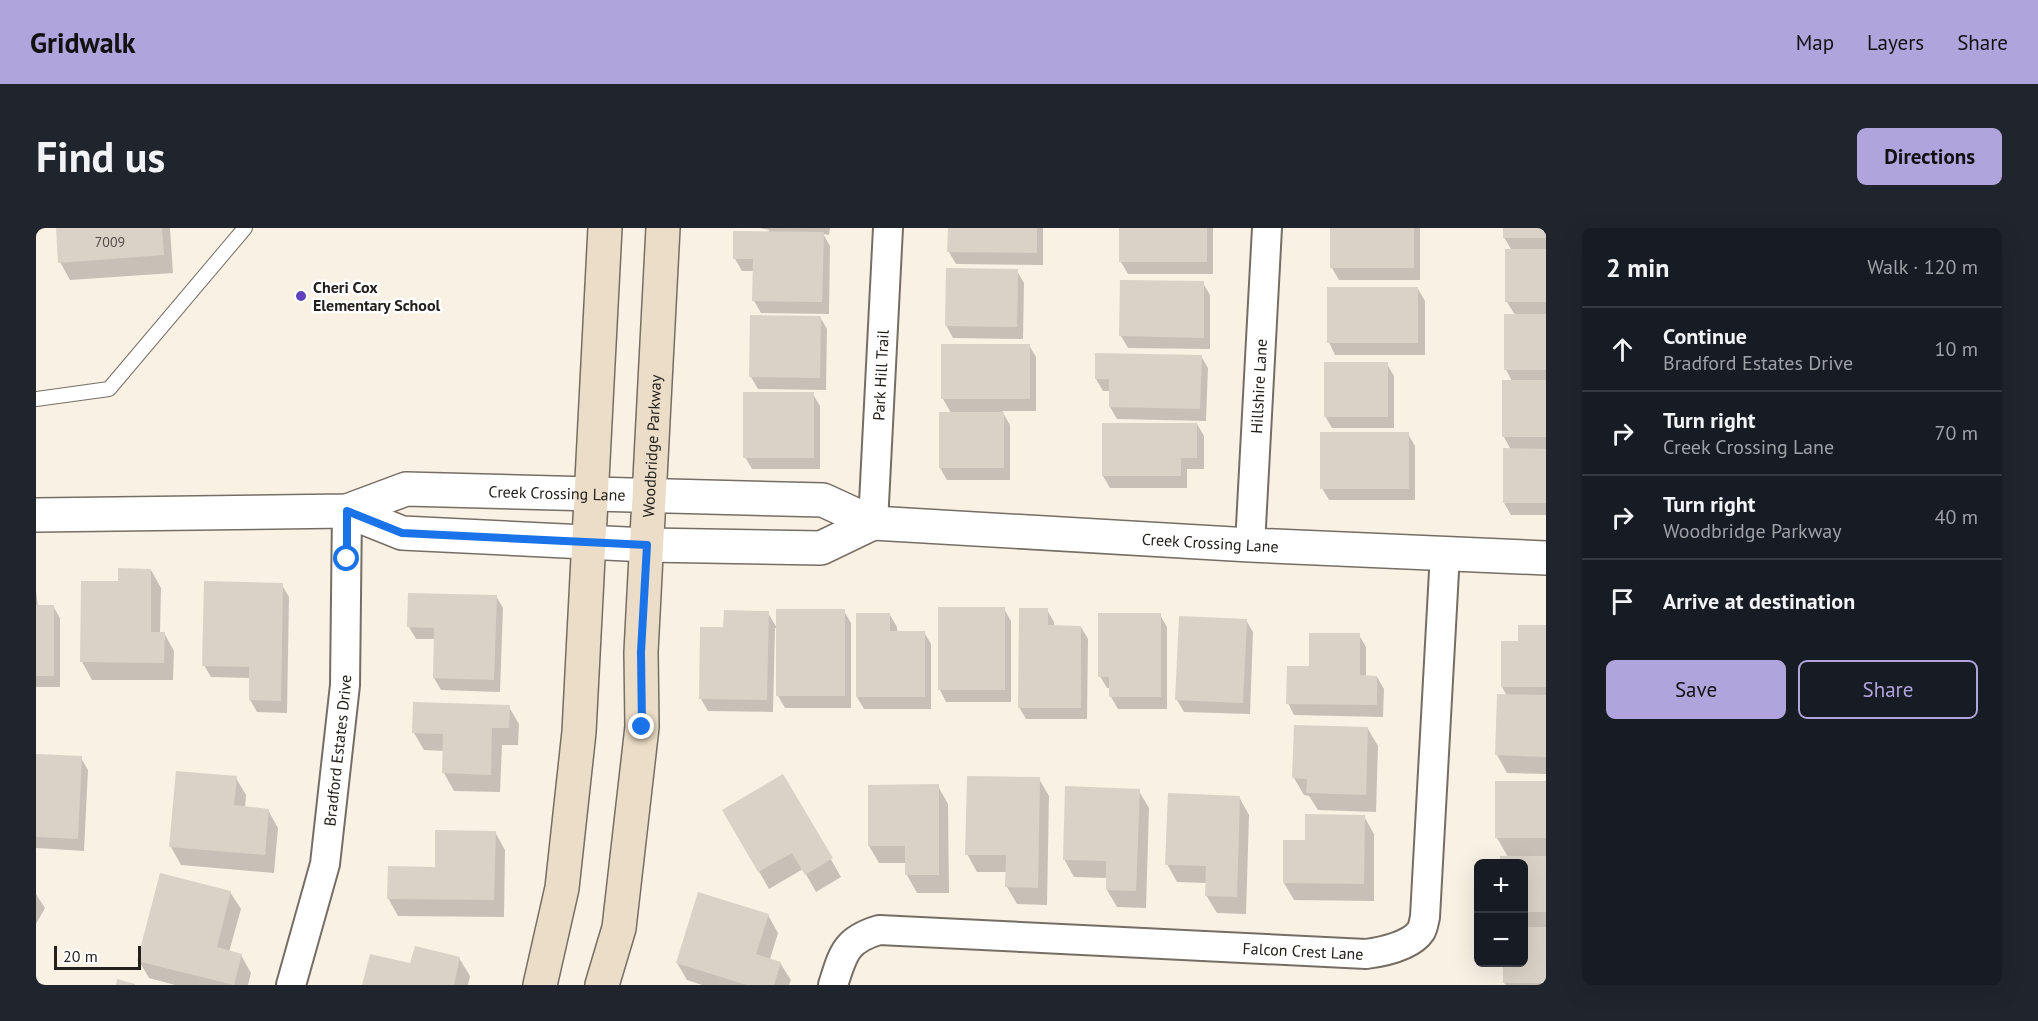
<!DOCTYPE html>
<html lang="en">
<head>
<meta charset="utf-8">
<style>
	:root { --surface:#171b24; --page:#20242c; --text:#f1f3f6; --muted:#9ea1a6; --line:#363941; --accent:#b0a4dc }
	body { margin:0; font-family:"PT Sans",sans-serif; background:var(--page); color:var(--text) }
	.controls { position:absolute; right:18px; bottom:18px; display:grid; overflow:hidden; border-radius:9px; box-shadow:0 6px 24px #0002 }
	.controls button { width:54px; height:54px; display:grid; place-items:center; padding:0; border:0; border-bottom:2px solid var(--line); background:var(--surface); color:var(--text); font:30px sans-serif }
	.scale { position:absolute; left:18px; bottom:15px; width:87px; box-sizing:border-box; padding-left:6px; border:3px solid #24211d; border-top:0; font-size:16px; line-height:21px; white-space:nowrap; color:#24211d; -webkit-text-stroke:4px #fff; paint-order:stroke }
	.stop { position:absolute; width:18px; height:18px; margin:-14px; border:4px solid #1a73e8; border-radius:50%; background:#fff }
	.stop.end { background:#1a73e8; border-color:#fff; box-shadow:0 2px 6px #0008 }
	.list { margin:0; padding:0; list-style:none }
	h2 { display:flex; justify-content:space-between; align-items:center; height:78px; margin:0; padding:0 24px; font-size:26px }
	h2 small { font-size:20px; font-weight:400; color:var(--muted) }
	.list li { display:grid; grid-template-columns:39px 1fr auto; gap:18px; align-items:center; box-sizing:border-box; height:84px; padding:0 24px; border-top:2px solid var(--line) }
	.list b { display:block; font-size:22px; white-space:nowrap }
	.list p { margin:0; font-size:20px; white-space:nowrap; color:var(--muted) }
	.list em { font-size:20px; font-style:normal; color:var(--muted) }
	.actions { display:flex; gap:12px; padding:18px 24px }
	.actions a { flex:1; padding:14px 0; border:2px solid var(--accent); border-radius:9px; text-align:center; font-size:21px; color:var(--accent) }
	.actions .main { background:var(--accent); color:#111 }
	.icon { flex:none; width:33px; height:33px; fill:none; stroke:currentColor; stroke-width:2; stroke-linecap:round; stroke-linejoin:round }
	.map { position:relative; flex:none; width:1510px; height:757px; overflow:hidden; border-radius:9px }
	header { display:flex; align-items:center; gap:36px; box-sizing:border-box; height:84px; padding:0 30px; background:var(--accent); color:#111 }
	header strong { font-size:28px }
	nav { display:flex; gap:33px; margin-inline-start:auto; font-size:21px }
	.intro { display:flex; align-items:center; justify-content:space-between; box-sizing:border-box; height:144px; padding:0 36px }
	h1 { margin:0; font-size:42px }
	.button { padding:15px 27px; border-radius:9px; background:var(--accent); color:#111; font-size:21px; font-weight:700 }
	main { display:flex; gap:36px; padding:0 36px }
	aside { flex:1; background:var(--surface); border-radius:9px; box-shadow:0 6px 24px #0002 }
	.map>svg:first-child { display:block }
	.shadow { fill:#0003 }
	.building { fill:#dbd2c7 }
	.lines { fill:none; stroke-linecap:round; stroke-linejoin:round }
	.service-casing { stroke:#766e64; stroke-width:16 }
	.minor-casing { stroke:#766e64; stroke-width:32 }
	.tertiary-casing { stroke:#766e64; stroke-width:36 }
	.secondary-casing { stroke:#766e64; stroke-width:36 }
	.service { stroke:#fff; stroke-width:14 }
	.minor { stroke:#fff; stroke-width:28 }
	.tertiary { stroke:#fff; stroke-width:33 }
	.secondary { stroke:#ebddc7; stroke-width:33 }
	.route { stroke:#1a73e8; stroke-width:8 }
	.poi-dot { fill:#6043bc; stroke:#fff; stroke-width:2 }
	.labels { text-anchor:middle; stroke-width:5; stroke-linejoin:round; paint-order:stroke }
	.number-label { font-size:14px; fill:#524d48 }
	.poi-label { font-size:16px; font-weight:bold; fill:#24211d; stroke:#fff; text-anchor:start }
	.street-label { font-size:16px; fill:#24211d; stroke:#fff }
</style>
</head>
<body>
<header>
<strong>Gridwalk</strong>
<nav><a>Map</a><a>Layers</a><a>Share</a></nav>
</header>
<div class="intro"><h1>Find us</h1><a class="button">Directions</a></div>
<main>
<div class="map">
<svg width="1510" height="757" viewBox="0 0 1510 757">
	<rect width="100%" height="100%" fill="#faf1e5"/>
	<g class="shadow">
		<polygon points="21,0 140,0 134,0 137,45 34,52 24,34"/>
		<polygon points="724,0 794,0 793,7 787,6 794,18 793,86 725,85 718,73 718,43 706,43 699,31 732,5 733,2"/>
		<polygon points="913,0 1007,0 1007,37 920,36 913,24"/>
		<polygon points="1085,0 1177,0 1177,46 1092,46 1085,34"/>
		<polygon points="1296,0 1384,0 1384,52 1303,52 1296,40"/>
		<polygon points="1468,0 1510,0 1510,287 1475,287 1468,275 1475,222 1468,209 1476,153 1470,142 1479,87 1471,74 1476,23 1468,9"/>
		<polygon points="981,43 988,55 987,111 917,110 910,97"/>
		<polygon points="1167,55 1174,67 1174,121 1092,120 1085,108"/>
		<polygon points="1382,61 1389,73 1389,127 1299,127 1293,114"/>
		<polygon points="784,89 791,101 790,162 722,161 715,149"/>
		<polygon points="993,117 1000,129 1000,183 966,183 974,197 974,252 911,252 904,240 915,185 907,171"/>
		<polygon points="1165,128 1172,140 1170,193 1081,191 1074,179 1075,163 1067,163 1060,151"/>
		<polygon points="1351,136 1358,148 1358,200 1296,200 1289,188"/>
		<polygon points="777,166 784,178 784,241 716,241 709,229"/>
		<polygon points="1161,196 1168,208 1168,241 1151,241 1151,260 1074,260 1067,248"/>
		<polygon points="1372,206 1379,218 1379,272 1293,272 1286,260"/>
		<polygon points="115,342 125,360 124,405 128,405 138,423 137,452 56,452 46,434 83,355"/>
		<polygon points="246,357 253,369 251,485 221,484 214,472 215,450 175,449 168,437"/>
		<polygon points="0,363 2,378 17,378 24,390 24,459 0,459"/>
		<polygon points="460,368 467,380 464,464 405,462 398,450 399,411 380,411 373,399"/>
		<polygon points="968,381 975,393 975,474 910,474 904,462"/>
		<polygon points="1011,382 1018,394 1018,399 1045,399 1052,411 1051,491 990,491 983,479"/>
		<polygon points="808,383 815,395 815,480 749,480 742,468"/>
		<polygon points="732,385 741,400 739,400 737,484 672,483 665,471 689,401"/>
		<polygon points="854,387 861,399 861,404 888,404 895,416 895,481 828,481 821,469"/>
		<polygon points="1124,387 1131,399 1131,481 1082,481 1075,469 1075,460 1071,460 1064,448"/>
		<polygon points="1210,392 1217,404 1214,486 1148,484 1141,472"/>
		<polygon points="1484,398 1510,398 1510,546 1471,545 1461,527 1471,468 1466,459 1484,414"/>
		<polygon points="1323,407 1330,419 1330,449 1341,449 1348,461 1347,489 1258,487 1252,475 1274,439"/>
		<polygon points="473,479 483,496 482,517 466,517 464,564 418,563 408,545 408,523 388,522 378,505"/>
		<polygon points="1332,501 1342,518 1340,584 1282,582 1273,568 1268,567 1258,550"/>
		<polygon points="0,528 45,530 52,542 48,623 0,620"/>
		<polygon points="747,548 805,649 780,664 767,641 733,661 688,582"/>
		<polygon points="200,550 210,567 209,580 232,582 242,600 238,645 145,637 135,619"/>
		<polygon points="1003,551 1013,568 1011,677 981,676 971,659 971,644 941,644 931,626"/>
		<polygon points="1461,554 1510,554 1510,757 1470,757 1468,755 1488,734 1488,636 1472,629 1461,610"/>
		<polygon points="902,558 912,576 913,665 881,665 871,647 871,635 843,635 833,618"/>
		<polygon points="1103,563 1113,580 1110,680 1081,679 1071,662 1071,650 1038,649 1028,631"/>
		<polygon points="1203,569 1213,587 1210,686 1181,685 1170,667 1171,655 1141,654 1131,636"/>
		<polygon points="1328,588 1338,606 1338,673 1258,672 1248,655"/>
		<polygon points="459,604 469,622 468,689 362,688 352,670"/>
		<polygon points="194,664 205,681 193,724 205,727 215,745 212,757 139,757 113,750 103,733"/>
		<polygon points="0,666 9,680 0,696"/>
		<polygon points="732,687 742,705 734,731 744,735 755,752 753,757 666,757 651,752 641,735"/>
		<polygon points="423,730 434,748 432,757 328,757 376,737"/>
	</g>
	<g class="building">
		<polygon points="20,0 126,0 128,27 22,35"/>
		<polygon points="912,0 1001,0 1001,25 911,24"/>
		<rect x="1083" y="0" width="88" height="34"/>
		<rect x="1294" y="0" width="84" height="40"/>
		<rect x="1467" y="0" width="43" height="10"/>
		<polygon points="697,3 788,4 786,74 716,73 717,31 697,31"/>
		<rect x="1469" y="21" width="41" height="53"/>
		<polygon points="910,40 982,41 981,99 909,98"/>
		<polygon points="1084,52 1168,53 1168,110 1083,108"/>
		<rect x="1291" y="59" width="91" height="56"/>
		<rect x="1468" y="86" width="42" height="56"/>
		<polygon points="714,87 785,88 784,150 713,149"/>
		<rect x="905" y="116" width="89" height="55"/>
		<polygon points="1059,125 1166,127 1164,181 1073,179 1073,151 1059,151"/>
		<rect x="1288" y="134" width="64" height="55"/>
		<rect x="1466" y="152" width="44" height="57"/>
		<rect x="707" y="164" width="71" height="66"/>
		<rect x="903" y="184" width="65" height="56"/>
		<polygon points="1066,195 1161,195 1161,230 1145,230 1145,248 1066,248"/>
		<rect x="1284" y="204" width="89" height="57"/>
		<polygon points="1467,220 1510,221 1510,275 1467,275"/>
		<polygon points="82,340 115,341 115,404 129,404 128,435 44,434 45,353 82,353"/>
		<polygon points="168,353 247,355 245,473 213,472 213,439 166,438"/>
		<polygon points="372,365 461,367 458,452 397,450 398,400 371,399"/>
		<rect x="0" y="377" width="18" height="71"/>
		<rect x="902" y="379" width="67" height="83"/>
		<polygon points="983,380 1012,380 1012,397 1045,398 1045,480 982,480"/>
		<rect x="740" y="381" width="69" height="87"/>
		<polygon points="688,382 733,383 731,472 663,471 664,399 687,399"/>
		<polygon points="820,385 854,385 854,403 889,403 889,469 820,469"/>
		<polygon points="1062,385 1125,385 1125,469 1073,469 1073,449 1062,449"/>
		<polygon points="1143,388 1211,391 1207,475 1139,472"/>
		<polygon points="1482,397 1510,397 1510,459 1465,459 1465,413 1482,413"/>
		<polygon points="1273,405 1324,405 1324,447 1341,448 1341,477 1250,476 1251,438 1273,438"/>
		<polygon points="1461,466 1510,467 1510,529 1459,527"/>
		<polygon points="377,474 474,477 473,500 456,500 455,547 406,545 407,506 376,505"/>
		<polygon points="1258,497 1332,499 1330,567 1270,565 1271,551 1256,550"/>
		<polygon points="0,526 46,528 42,611 0,609"/>
		<polygon points="140,543 201,548 198,577 233,581 229,627 133,619"/>
		<polygon points="747,546 797,630 769,647 756,625 722,644 686,582"/>
		<polygon points="931,548 1004,549 1002,660 969,659 970,627 929,627"/>
		<rect x="1459" y="553" width="51" height="57"/>
		<polygon points="903,556 903,647 869,647 869,618 832,618 832,557"/>
		<polygon points="1029,558 1104,561 1100,663 1070,662 1070,633 1027,632"/>
		<polygon points="1132,565 1204,568 1201,669 1169,668 1170,638 1129,637"/>
		<polygon points="1269,586 1329,587 1328,656 1247,655 1247,612 1269,612"/>
		<polygon points="399,602 460,603 458,672 351,671 352,638 399,639"/>
		<polygon points="1464,628 1510,628 1510,684 1488,684 1488,636 1464,636"/>
		<polygon points="124,645 195,663 181,719 206,726 198,757 101,733"/>
		<polygon points="662,664 733,686 720,726 745,734 738,757 711,757 640,735"/>
		<polygon points="1488,699 1510,699 1510,755 1467,755 1467,734 1488,734"/>
		<polygon points="379,718 424,729 418,757 326,757 334,726 374,735"/>
		<polygon points="81,751 99,756 99,757 80,757"/>
	</g>
	<g class="lines">
		<g class="service-casing">
			<polyline id="service" points="0,171 73,161 209,0"/>
		</g>
		<g class="minor-casing">
			<g id="minor">
				<path id="s1" d="M837,295l15,-295"/>
				<path id="s2" d="M1214,317l17,-317"/>
				<path id="s3" d="M255,757l34,-121 20,-179 2,-174"/>
				<path id="s4" d="M797,757c10,-31 12,-45 46,-55l487,24c15,-2 45,-8 55,-23 2,-3 3,-10 4,-14l20,-364"/>
			</g>
		</g>
		<g class="tertiary-casing">
			<g id="tertiary">
				<polyline points="311,283 366,305 611,317 785,320 837,295"/>
				<path id="s5" d="M0,287l311,-4 59,-22 417,11 50,23 377,22 296,13"/>
			</g>
		</g>
		<g class="secondary-casing">
			<g id="secondary">
				<polyline points="504,757 526,660 543,504 569,0"/>
				<path id="s6" d="M566,757l17,-57 23,-201 -1,-75 22,-424"/>
			</g>
		</g>
		<use href="#service" class="service"/>
		<use href="#minor" class="minor"/>
		<use href="#tertiary" class="tertiary"/>
		<use href="#secondary" class="secondary"/>
	</g>
	<g class="lines">
		<polyline class="route" points="311,331 311,283 366,305 611,317 605,424 606,499"/>
	</g>
	<circle class="poi-dot" cx="265" cy="68" r="6"/>
	<g class="labels">
		<g class="number-label">
			<text x="74" y="19">7009</text>
		</g>
		<g class="poi-label">
			<text x="277" y="65">Cheri Cox<tspan x="277" dy="18">Elementary School</tspan></text>
		</g>
		<g class="street-label">
			<text dy="6" stroke="none"><textPath href="#s1" startOffset="148">Park Hill Trail</textPath></text>
			<text dy="6" stroke="none"><textPath href="#s2" startOffset="159">Hillshire Lane</textPath></text>
			<text dy="6" stroke="none"><textPath href="#s6" startOffset="543">Woodbridge Parkway</textPath></text>
			<text dy="6" stroke="none"><textPath href="#s5" startOffset="525">Creek Crossing Lane</textPath></text>
			<text dy="6" stroke="none"><textPath href="#s5" startOffset="1184">Creek Crossing Lane</textPath></text>
			<text dy="6" stroke="none"><textPath href="#s3" startOffset="240">Bradford Estates Drive</textPath></text>
			<text dy="6" stroke="none"><textPath href="#s4" startOffset="501">Falcon Crest Lane</textPath></text>
		</g>
	</g>
</svg>
<div class="controls">
<button>+</button>
<button>−</button>
</div>
<div class="scale">20 m</div>
<div class="stop" style="left:311px;top:331px"></div>
<div class="stop end" style="left:606px;top:499px"></div>
</div>
<aside>
<h2>2 min<small>Walk · 120 m</small></h2>
<ul class="list">
<li><svg class="icon" aria-label="ahead" viewBox="0 0 24 24"><path d="M12 20V5M6 11l6-6 6 6"/></svg><div><b>Continue</b><p>Bradford Estates Drive</p></div><em>10 m</em></li>
<li><svg class="icon" aria-label="right" viewBox="0 0 24 24"><path d="M7 20v-9h11M14 6l5 5-5 5"/></svg><div><b>Turn right</b><p>Creek Crossing Lane</p></div><em>70 m</em></li>
<li><svg class="icon" aria-label="right" viewBox="0 0 24 24"><path d="M7 20v-9h11M14 6l5 5-5 5"/></svg><div><b>Turn right</b><p>Woodbridge Parkway</p></div><em>40 m</em></li>
<li><svg class="icon" aria-label="arrive" viewBox="0 0 24 24"><path d="M6 21V4h12l-3 4 3 4H6"/></svg><div><b>Arrive at destination</b></div></li>
</ul>
<div class="actions"><a class="main">Save</a><a>Share</a></div>
</aside>
</main>
</body>
</html>
